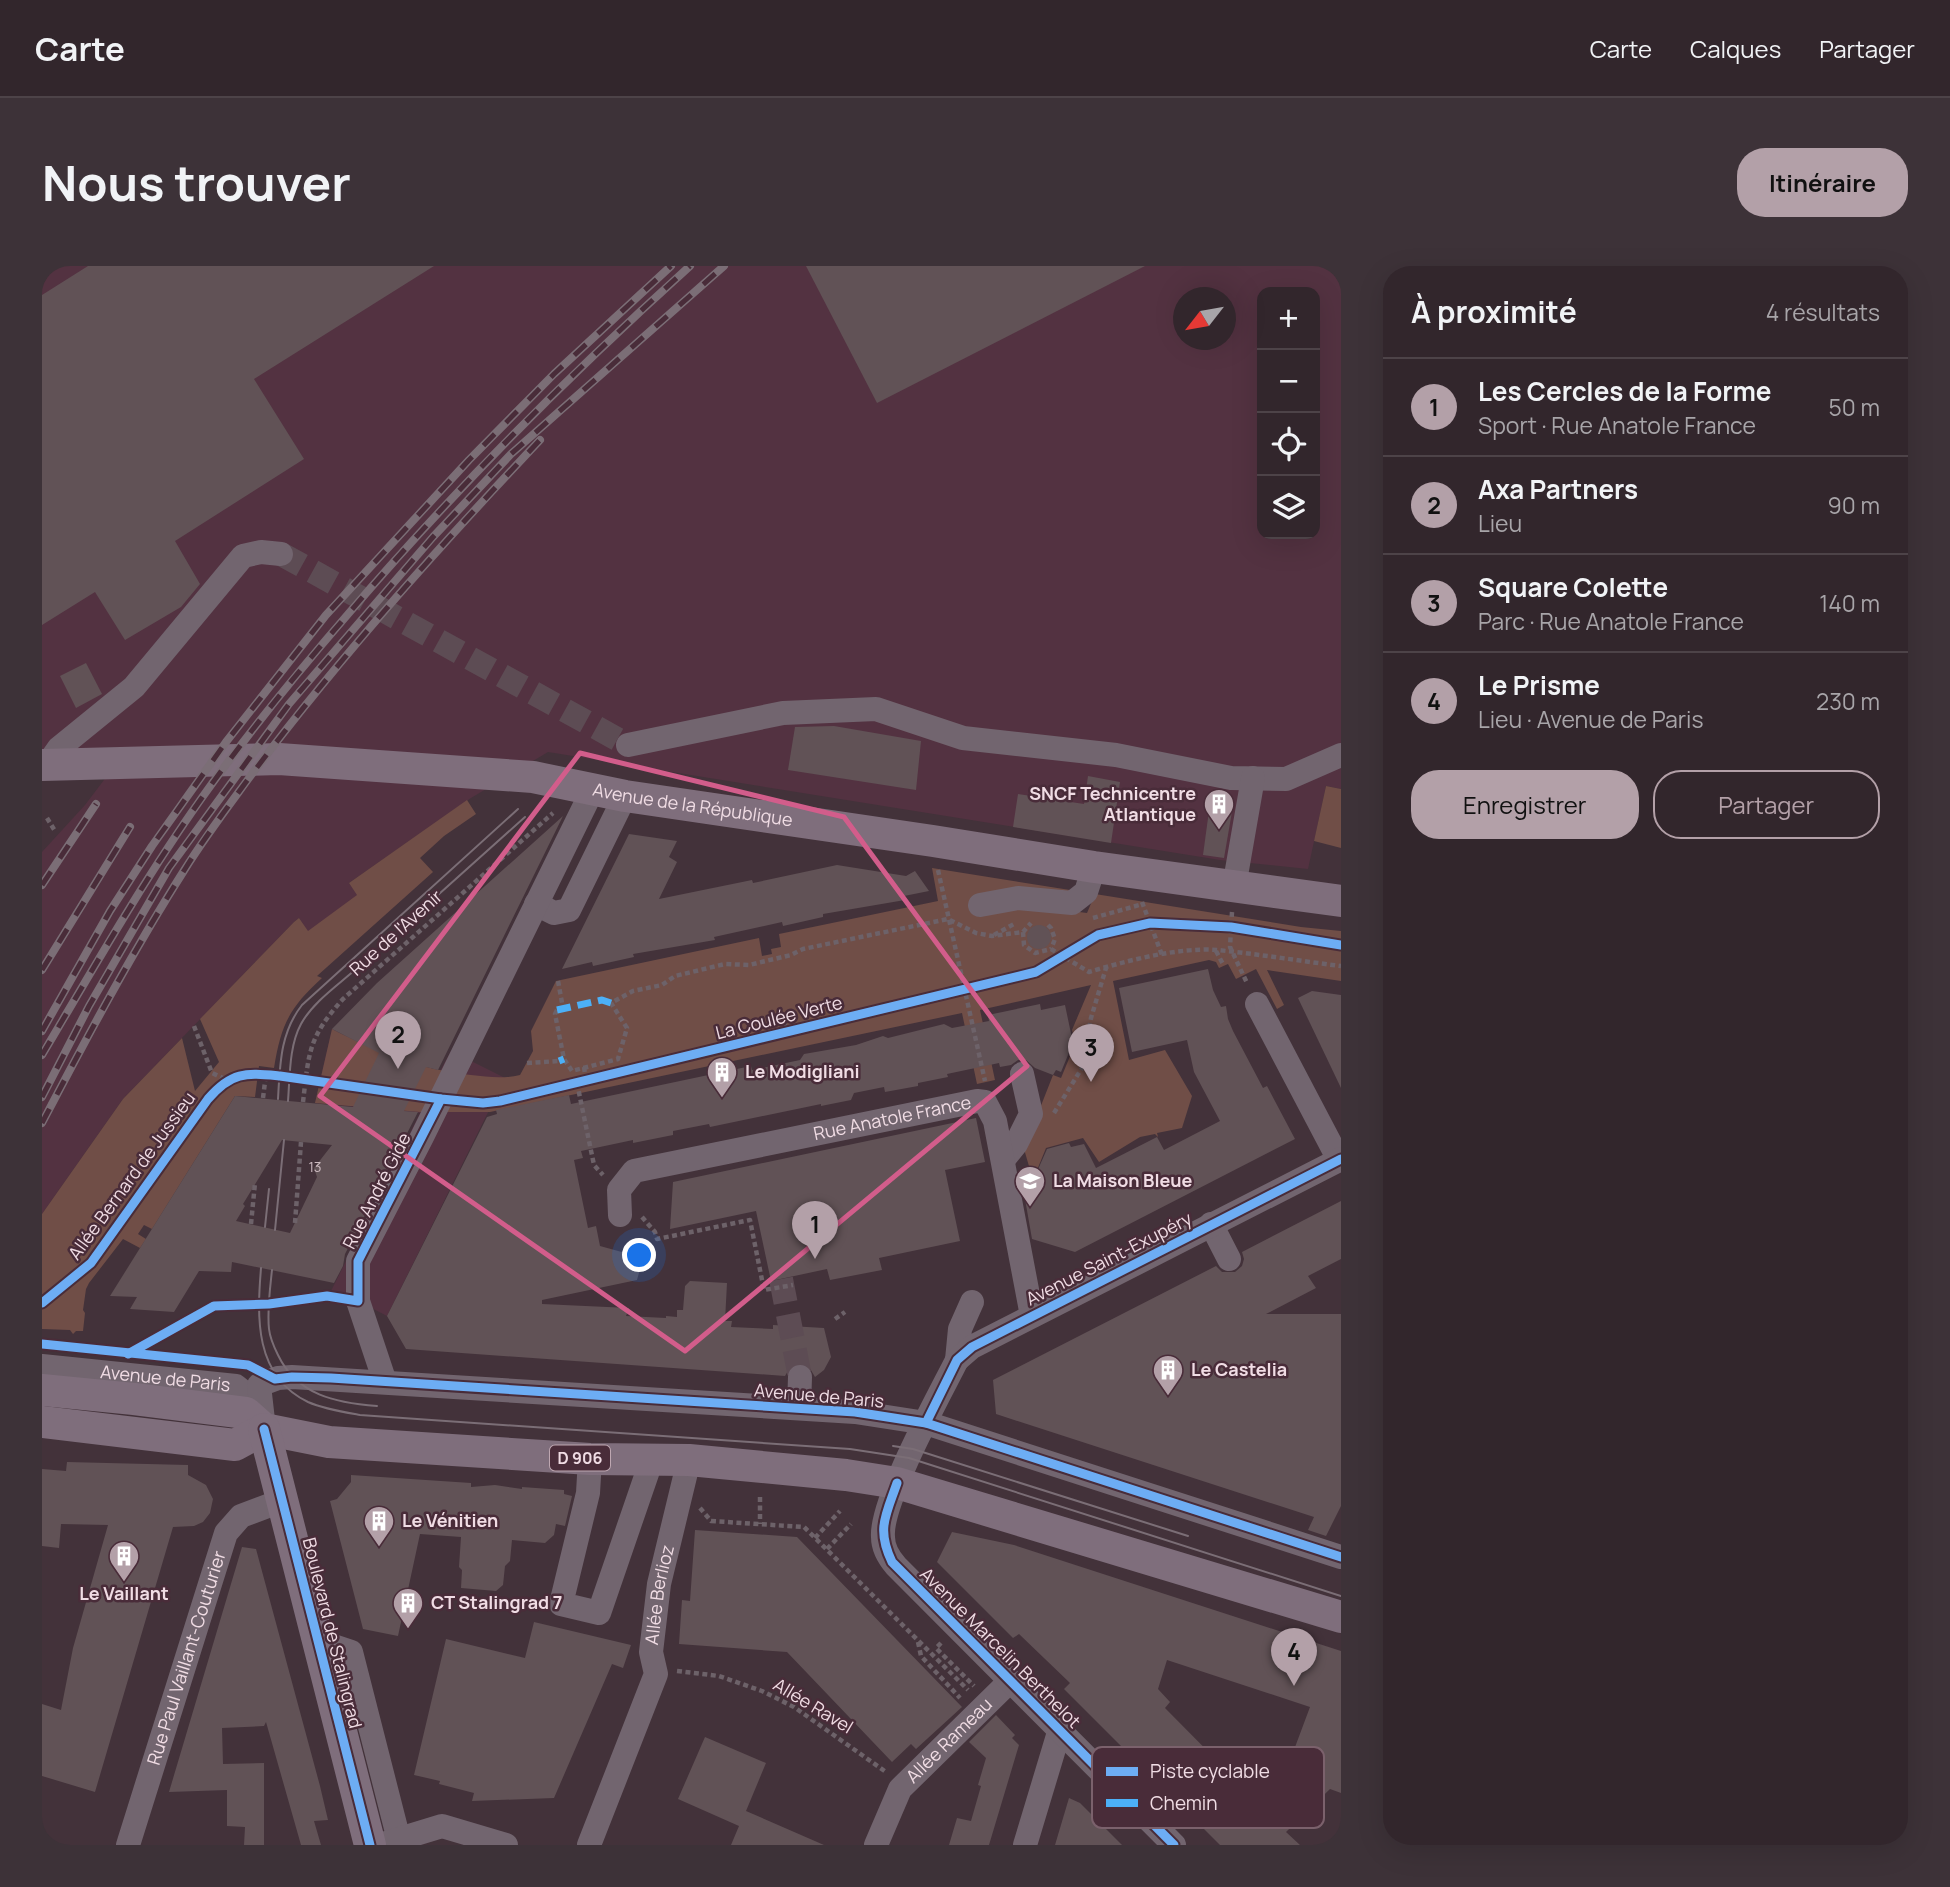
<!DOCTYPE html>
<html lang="fr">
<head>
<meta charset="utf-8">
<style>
	:root { --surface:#32262c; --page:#3d3238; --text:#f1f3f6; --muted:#a8a5a9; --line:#4d4348; --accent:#b3a0a8 }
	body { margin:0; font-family:Manrope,sans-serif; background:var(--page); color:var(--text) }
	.controls { position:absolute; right:21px; top:21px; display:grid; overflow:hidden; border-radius:14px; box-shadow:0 7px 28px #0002 }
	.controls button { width:63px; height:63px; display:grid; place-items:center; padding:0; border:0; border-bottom:2px solid var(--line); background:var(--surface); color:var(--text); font:35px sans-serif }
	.compass { position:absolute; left:1131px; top:21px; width:63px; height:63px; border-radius:50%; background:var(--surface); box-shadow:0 7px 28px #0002; rotate:239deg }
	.you { position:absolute; left:598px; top:990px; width:24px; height:24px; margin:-18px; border:5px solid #fff; border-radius:50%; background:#1a73e8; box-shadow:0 0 0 10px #1a73e833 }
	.badge { display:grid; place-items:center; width:46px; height:46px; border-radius:50%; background:var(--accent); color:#111; font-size:23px; font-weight:700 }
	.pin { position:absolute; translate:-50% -58px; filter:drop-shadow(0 2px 4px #0008) }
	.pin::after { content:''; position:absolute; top:37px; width:24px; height:21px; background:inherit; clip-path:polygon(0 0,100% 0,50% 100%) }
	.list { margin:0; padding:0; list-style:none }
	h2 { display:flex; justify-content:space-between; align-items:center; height:91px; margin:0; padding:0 28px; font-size:30px }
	h2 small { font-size:23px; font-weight:400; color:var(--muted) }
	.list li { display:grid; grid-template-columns:46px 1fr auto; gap:21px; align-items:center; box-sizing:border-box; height:98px; padding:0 28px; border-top:2px solid var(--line) }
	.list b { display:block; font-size:26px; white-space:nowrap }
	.list p { margin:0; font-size:23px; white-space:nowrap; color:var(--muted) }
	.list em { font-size:23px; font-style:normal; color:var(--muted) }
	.actions { display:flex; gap:14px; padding:21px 28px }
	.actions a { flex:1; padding:16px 0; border:2px solid var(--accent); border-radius:28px; text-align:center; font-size:24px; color:var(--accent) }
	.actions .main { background:var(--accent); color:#111 }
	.icon { flex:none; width:38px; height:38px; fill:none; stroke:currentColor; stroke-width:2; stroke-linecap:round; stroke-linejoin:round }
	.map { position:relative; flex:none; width:1299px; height:1579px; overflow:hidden; border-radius:28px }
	header { display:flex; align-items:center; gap:42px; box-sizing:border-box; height:98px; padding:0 35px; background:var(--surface); border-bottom:2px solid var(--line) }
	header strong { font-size:33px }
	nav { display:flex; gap:38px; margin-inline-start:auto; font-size:24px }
	.intro { display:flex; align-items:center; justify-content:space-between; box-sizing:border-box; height:168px; padding:0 42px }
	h1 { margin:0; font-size:49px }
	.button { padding:18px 32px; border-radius:28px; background:var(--accent); color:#111; font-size:24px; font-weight:700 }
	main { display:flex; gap:42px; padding:0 42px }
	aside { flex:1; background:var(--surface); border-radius:28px; box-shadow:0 7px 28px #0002 }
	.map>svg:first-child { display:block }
	.built { fill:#533241; fill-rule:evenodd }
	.green { fill:#704e47 }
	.building { fill:#615256; fill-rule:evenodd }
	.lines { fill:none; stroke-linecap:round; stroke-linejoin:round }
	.minor-tunnel { stroke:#5d4c54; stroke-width:24; stroke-dasharray:24 12; stroke-linecap:butt }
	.path { stroke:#6d6269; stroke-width:4.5; stroke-dasharray:5 3.5; stroke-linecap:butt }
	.minor { stroke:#72656f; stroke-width:24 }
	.major { stroke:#7f6e7c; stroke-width:32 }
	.tram { stroke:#7b6e76; stroke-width:2 }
	.rail-casing { stroke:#7b6e76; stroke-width:8 }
	.rail { stroke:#492c39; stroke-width:5; stroke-dasharray:16; stroke-linecap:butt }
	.quiet { stroke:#4cb0f7; stroke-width:7; stroke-dasharray:14 7; stroke-linecap:butt }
	.cycleway-casing { stroke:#492c39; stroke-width:13 }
	.cycleway { stroke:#6dadf4; stroke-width:9 }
	.marked { fill:none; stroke:#d25d8b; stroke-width:5; stroke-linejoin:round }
	.labels { text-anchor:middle; stroke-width:5; stroke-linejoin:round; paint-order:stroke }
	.number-label { font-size:14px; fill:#ccbac0 }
	.shield { fill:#492c39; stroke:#bea7b1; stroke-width:2 }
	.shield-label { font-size:16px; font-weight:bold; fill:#f0dce4 }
	.poi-label { font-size:18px; font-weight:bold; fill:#f0dce4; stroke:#492c39; text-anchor:start }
	.street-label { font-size:18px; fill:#f0dce4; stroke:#492c39 }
	.key { fill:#492c39; stroke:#7b616c; stroke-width:2 }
	.key-label { font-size:19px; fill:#f0dce4 }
</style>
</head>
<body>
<header>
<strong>Carte</strong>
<nav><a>Carte</a><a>Calques</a><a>Partager</a></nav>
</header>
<div class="intro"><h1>Nous trouver</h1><a class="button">Itinéraire</a></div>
<main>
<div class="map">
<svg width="1299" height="1579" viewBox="0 0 1299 1579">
	<rect width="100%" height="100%" fill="#43323a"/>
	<g class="built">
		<path d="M0,0h1299v523l-15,-3 -18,83 -88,-9 -672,-108 -77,46 -122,85 9,12 -50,37 -9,-14 -5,4 -171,177 -81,115v-362l43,-47 44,-58 -87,3zM1220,26h53v242h-53zM1142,32h42v42h-42z"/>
		<polygon points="290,763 337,787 398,805 409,785 463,812 345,1050 316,1035 288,1027 378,847 273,837"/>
	</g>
	<g class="green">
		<polygon points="1284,520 1299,523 1299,582 1272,575"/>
		<path d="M425,534l9,14 -32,22 -24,22 13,14 -116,104 5,2c-33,30 -41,47 -48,90l-15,-2 -4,31 -20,-1 -83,133 -8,-4 -6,9 8,5 -6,9 -17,-9 -34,44 -3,6 -3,21 2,3 -2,18h-7l-3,3 -3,-4 -28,-1v-115l81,-115 59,-61 13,53 24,-29 -19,-43 94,-97 5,-4 9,13 49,-36 -8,-12z"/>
		<path d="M890,602l138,22 -1,7 -52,7 70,9 8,-19 206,33 40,4v50l-74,-11 17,35 -7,4 -21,-40 -20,10 -8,-15 -9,4 -3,-6 -7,-2 -96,21 16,79 36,-10 27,46 -10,32 -25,5 1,4 -3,-3 -15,3 -41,25 -16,-24 -37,10 -13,32 -9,-31 29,-74 8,3 17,-41 -5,-3 -1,-4 19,-45 -111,25 15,70 -18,4 -15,-71 -472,99h-70l-105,-9 17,-74c47,24 86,40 139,46 17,2 32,4 49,0l13,-24 -2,-20 25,-50 203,-43 3,18 10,-2 -1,-5 10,-2 -2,-13 159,-33z"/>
	</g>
	<g class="building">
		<polygon points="46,0 392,0 212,113 262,193 133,275 158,318 139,341 83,374 53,326 0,359 0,29"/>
		<polygon points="764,0 1103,0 835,137"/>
		<polygon points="44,397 60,428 34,442 18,410"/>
		<polygon points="792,460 879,475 874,524 746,504 753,461"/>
		<polygon points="1046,510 1078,516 1069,577 971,561 976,528 1042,538"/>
		<polygon points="1169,530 1192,534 1182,592 1161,589"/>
		<path d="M521,550l-125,254 -12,-3 -22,44 14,1 -73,142 -2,12 -9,17 -102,-21 -1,10 -32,-1 -25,41 -44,-3 7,-12 -27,-1 125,-200 118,11 26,-54 -47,-24 45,-46zM240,874l50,5 -18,23 3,9 -27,56 -54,-12 9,-15 -2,-2z"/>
		<polygon points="587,568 635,575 627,591 635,596 617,633 710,614 711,617 795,599 864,610 873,605 887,625 862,630 863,634 781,648 781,651 741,660 740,656 672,671 673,674 591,688 592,691 551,700 550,696 520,703"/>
		<circle cx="997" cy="671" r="12"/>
		<polygon points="1166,703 1171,724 1179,741 1184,740 1186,753 1191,765 1221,822 1225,820 1253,873 1033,986 990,973 983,933 1005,883 1027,877 1029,881 1042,878 1054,902 1115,871 1122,884 1178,855 1152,806 1145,774 1090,786 1077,722"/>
		<polygon points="1270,725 1299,729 1299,822 1256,732"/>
		<polygon points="998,738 999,744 1023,739 1031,777 1019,806 1014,804 1011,809 993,802 984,794 976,794 969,799 958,801 957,797 905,808 906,811 876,817 876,820 843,826 842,821 812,827 809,834 779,840 779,838 668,861 667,858 631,865 631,869 591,877 591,874 539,885 541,892 532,894 546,962 554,960 558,980 587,988 603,985 595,1014 500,1034 500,1038 587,1042 584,1050 624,1052 624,1050 635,1051 635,1044 641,1044 643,1020 648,1015 685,1017 683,1055 690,1055 689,1061 731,1063 731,1059 782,1062 789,1091 782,1104 773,1111 766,1099 759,1096 750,1098 743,1110 364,1083 345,1050 445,851 455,848 454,844 527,829 529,838 709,800 710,804 758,794 762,788 814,779 841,770 846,772 902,758 910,762 947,755 946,749"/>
		<polygon points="934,852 943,896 903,904 918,975 837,992 840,1004 788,1014 785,1003 729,1015 714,945 628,963 631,916"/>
		<polygon points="1299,935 1299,993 1266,1010 1274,1022 1224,1048 1299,1048 1299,1240 1284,1270 1266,1264 1272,1251 954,1148 951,1114 1174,1000 1180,1006 1193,1006 1200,1000 1202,993 1200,986"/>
		<polygon points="25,1196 146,1199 146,1209 164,1219 171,1233 168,1247 161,1256 152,1260 131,1261 53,1526 0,1510 0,1438 19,1444 31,1382 66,1259 19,1258 17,1282 0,1280 0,1203 24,1205"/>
		<polygon points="309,1209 429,1217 429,1221 453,1219 480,1223 480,1221 522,1224 522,1228 530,1230 523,1260 514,1258 512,1269 503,1277 470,1274 468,1295 463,1300 461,1319 454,1325 419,1322 420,1304 417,1301 419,1271 378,1268 356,1370 321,1363 288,1235 295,1233 309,1216"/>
		<polygon points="653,1264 755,1271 920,1441 874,1483 869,1478 850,1496 745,1386 637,1378 640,1334 648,1335"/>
		<path d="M910,1266l62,13 327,106v142l-11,-4 -44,43 14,13h-80l-156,-156 6,-6 -51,-49 -6,4 -76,-76zM1125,1394l143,47 -28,75 -22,22 -95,-96 5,-6 -12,-13z"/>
		<polygon points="200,1281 214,1283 278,1520 286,1554 272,1555 279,1579 259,1579 224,1456 222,1460 180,1462 181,1498 222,1497 222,1579 202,1579 203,1561 185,1560 185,1524 127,1526"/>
		<polygon points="492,1356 589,1379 581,1402 570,1398 512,1532 430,1535 432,1527 397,1518 398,1515 372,1509 404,1373 483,1392"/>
		<polygon points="954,1449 973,1469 970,1472 977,1479 947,1579 907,1579 915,1552 929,1555 939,1520 936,1519 944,1492 927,1476"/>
		<polygon points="663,1471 724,1497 704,1545 782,1579 689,1579 697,1560 636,1533"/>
		<polygon points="1027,1532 1038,1537 1080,1579 1013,1579"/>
	</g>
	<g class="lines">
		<g class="minor-tunnel">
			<polyline points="239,288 586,479"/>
			<polyline points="739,1013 758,1111"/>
		</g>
		<g class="path">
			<polyline points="5,552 13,565"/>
			<polyline points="896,604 943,815"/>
			<polyline points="1100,636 1120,689"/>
			<polyline points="1190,646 1188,681 1205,717"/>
			<polyline points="1051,652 1101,638"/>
			<polyline points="1006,659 1009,662 1013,673 1009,683"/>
			<polyline points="981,666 982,679 993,687 1009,683"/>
			<polyline points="952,669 972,658"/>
			<path d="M1009,683l38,23c37,-11 89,-25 128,-22 41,4 83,11 124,16"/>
			<polyline points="1174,685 1182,700"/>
			<polyline points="516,715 521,742"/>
			<polyline points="515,744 513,748 522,793 530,805 576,793 585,762 569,737 591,725 620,719 633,710 683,698 707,699 749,689 761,683 906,653 934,667 950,670 981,666 989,657"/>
			<polyline points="742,755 745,767"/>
			<polyline points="152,760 170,807 185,814"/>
			<polyline points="485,797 517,795"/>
			<polyline points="542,801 544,815"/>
			<polyline points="535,817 552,899 561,909"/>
			<polyline points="221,832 224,808"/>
			<path d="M261,836c6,-50 5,-64 40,-103l210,-186"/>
			<polyline points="1012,847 1040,802 1049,752 1064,702"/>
			<polyline points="600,951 613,966 615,973 708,954 722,1024 751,1019"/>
			<polyline points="253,957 259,876"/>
			<polyline points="209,958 213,917"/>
			<polyline points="793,1053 803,1046"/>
			<polyline points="718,1231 718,1258"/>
			<polyline points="658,1242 669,1255 762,1261 926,1424"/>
			<polyline points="773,1272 798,1245"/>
			<polyline points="785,1283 809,1258"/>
			<polyline points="876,1376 879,1390 918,1432"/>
			<polyline points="899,1377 894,1382 932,1420"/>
			<polyline points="635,1405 677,1410 720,1425 752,1441 844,1506"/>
		</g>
		<g class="minor">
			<polyline points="586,479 741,447 834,443 921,472 1074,489 1189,512 1244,513 1299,489"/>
			<polyline points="5,499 17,482 92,421 201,290 219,286 239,288"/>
			<polyline points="1192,621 1211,512"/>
			<polyline points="494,638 512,647 527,644 583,530"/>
			<polyline points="938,639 976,632 1030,637 1044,626 1052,601"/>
			<polyline points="1215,738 1297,894"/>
			<polyline points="961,894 974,878 989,848 980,808"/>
			<path id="s1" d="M578,949l-1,-25 15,-19 343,-70 8,1 10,19 37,195"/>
			<polyline points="1169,958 1187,993"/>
			<polyline points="915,1094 918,1063 930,1036"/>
			<path id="s2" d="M0,1100l194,20 10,8 13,25"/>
			<polyline points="343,1116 316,1035 316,995 380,871 550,525"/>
			<polyline points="757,1142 758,1111"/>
			<polyline points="222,1163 217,1119 236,1112 250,1111 813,1146 884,1157 1299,1291"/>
			<polyline points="548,1193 546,1227 519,1338 557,1347 610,1193"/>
			<polyline points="276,1375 309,1386 357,1574"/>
			<polyline points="341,1578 400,1560 464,1579"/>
			<path id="s3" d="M86,1579l98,-312 15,-17 40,-15"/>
			<path id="s4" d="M547,1579l67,-171 -5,-22 8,-68 30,-124"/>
			<path id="s5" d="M834,1579l24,-56 110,-108"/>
			<polyline points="983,1579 1018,1463"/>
			<path d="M1132,1579l-278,-279c-7,-8 -13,-19 -13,-29 -3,-35 56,-141 74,-177l15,-13 369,-188"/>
		</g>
		<g class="major">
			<path id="s6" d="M0,499l237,-6 254,18 92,19 308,45 161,26 247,34"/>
			<polyline points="0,1124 92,1133 204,1147 222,1163 287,1176 548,1193 647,1194 804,1209 855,1217 1299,1351"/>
			<polyline points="0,1156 193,1179 222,1163"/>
			<polyline points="222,1163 328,1579"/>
		</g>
		<g class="tram">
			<polyline points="387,637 483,551"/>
			<path d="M236,833c2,-34 2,-66 24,-94l216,-196"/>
			<path d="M246,835c2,-25 1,-55 13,-77 12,-22 37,-39 55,-55"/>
			<polyline points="223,961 227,923"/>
			<polyline points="233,964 242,874"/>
			<path d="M219,1002c-4,49 -7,108 47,134 16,7 35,10 52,13l490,34 59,9 432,138"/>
			<path d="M230,1004c-2,19 -5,40 -3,59 1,9 5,18 9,26 19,40 58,48 99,51"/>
			<polyline points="851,1180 871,1183 1146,1270"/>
		</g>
		<g class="rail-casing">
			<g id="rail">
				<polyline points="0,619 54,538"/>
				<polyline points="0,704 88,561"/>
				<polyline points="0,765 68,645 110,580 184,476 284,349 427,194 512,108 629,0"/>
				<path d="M0,789c51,-86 101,-174 159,-256 46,-65 96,-126 148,-186 107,-125 219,-237 341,-347"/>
				<polyline points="0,831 47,740 127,602 247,438 391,271 469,188 682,0"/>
				<path d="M0,857c45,-86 91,-172 143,-254 20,-32 42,-61 64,-91 89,-119 189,-230 291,-338"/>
			</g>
		</g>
		<use href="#rail" class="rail"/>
		<g class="quiet">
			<polyline points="515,744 560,734 569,737"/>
			<polyline points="517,795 522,793"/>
		</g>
		<g class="cycleway-casing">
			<g id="cycleway">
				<path d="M0,1037l49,-40 117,-164c24,-28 38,-26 72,-23l161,23 42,4 17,-2 536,-129 62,-37 52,-12 81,4 110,18"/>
				<polyline points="0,1078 206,1099 233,1113 250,1111 289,1112 813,1146 884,1157 1299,1291"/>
				<polyline points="86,1088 172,1040 227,1038 285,1030 316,1035 316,995 399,833"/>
				<polyline points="884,1157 915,1094 930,1081 1299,893"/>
				<polyline points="222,1163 328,1579"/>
				<path d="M855,1217c-11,32 -21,46 -5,79l282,283"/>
			</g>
		</g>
		<use href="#cycleway" class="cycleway"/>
	</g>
	<path class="marked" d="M538,487l264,64 183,249 -342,285 -365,-255z"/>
	<defs>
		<g id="building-pin" transform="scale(1.575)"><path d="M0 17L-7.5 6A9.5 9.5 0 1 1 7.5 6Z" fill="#b3a0a8" stroke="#492c39"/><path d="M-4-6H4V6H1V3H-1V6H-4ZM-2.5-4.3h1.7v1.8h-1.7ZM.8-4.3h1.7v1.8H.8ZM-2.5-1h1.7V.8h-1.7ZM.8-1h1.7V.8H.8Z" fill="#fff"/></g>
		<g id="school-pin" transform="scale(1.575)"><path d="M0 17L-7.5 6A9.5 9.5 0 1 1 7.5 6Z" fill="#b3a0a8" stroke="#492c39"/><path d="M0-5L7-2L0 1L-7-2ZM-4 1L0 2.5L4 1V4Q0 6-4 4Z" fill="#fff"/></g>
	</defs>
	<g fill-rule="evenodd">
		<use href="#building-pin" x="1177" y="538"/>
		<use href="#building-pin" x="680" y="806"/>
		<use href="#school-pin" x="988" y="915"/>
		<use href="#building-pin" x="1126" y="1104"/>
		<use href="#building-pin" x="337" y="1255"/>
		<use href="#building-pin" x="82" y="1290"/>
		<use href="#building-pin" x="366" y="1337"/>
	</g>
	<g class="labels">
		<g class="number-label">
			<text x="273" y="906">13</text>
		</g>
		<rect class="shield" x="508" y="1179.5" width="60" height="25" rx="5"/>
		<g class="shield-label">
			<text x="538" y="1198">D 906</text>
		</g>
		<g class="poi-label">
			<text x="1154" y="534" text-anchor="end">SNCF Technicentre<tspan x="1154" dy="21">Atlantique</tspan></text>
			<text x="703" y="812">Le Modigliani</text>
			<text x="1011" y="921">La Maison Bleue</text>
			<text x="1149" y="1110">Le Castelia</text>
			<text x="360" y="1261">Le Vénitien</text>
			<text x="82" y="1334" text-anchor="middle">Le Vaillant</text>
			<text x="389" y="1343">CT Stalingrad 7</text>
		</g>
		<g class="street-label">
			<text dy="6" stroke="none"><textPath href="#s6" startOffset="654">Avenue de la République</textPath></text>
			<text transform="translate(354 667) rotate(-42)" y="6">Rue de l'Avenir</text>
			<text transform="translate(737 752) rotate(-14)" y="6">La Coulée Verte</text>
			<text dy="6" stroke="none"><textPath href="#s1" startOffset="313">Rue Anatole France</textPath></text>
			<text transform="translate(90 910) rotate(-54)" y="6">Allée Bernard de Jussieu</text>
			<text transform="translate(335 925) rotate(-63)" y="6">Rue André Gide</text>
			<text transform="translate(1067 993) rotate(-27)" y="6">Avenue Saint-Exupéry</text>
			<text dy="6" stroke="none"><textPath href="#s2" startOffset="124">Avenue de Paris</textPath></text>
			<text transform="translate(777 1130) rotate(5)" y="6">Avenue de Paris</text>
			<text dy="6" stroke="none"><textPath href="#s4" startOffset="264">Allée Berlioz</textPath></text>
			<text transform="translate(290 1367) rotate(76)" y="6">Boulevard de Stalingrad</text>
			<text transform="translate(958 1382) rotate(45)" y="6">Avenue Marcelin Berthelot</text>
			<text dy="6" stroke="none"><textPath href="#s3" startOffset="196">Rue Paul Vaillant-Couturier</textPath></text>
			<text transform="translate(771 1440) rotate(31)" y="6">Allée Ravel</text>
			<text dy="6" stroke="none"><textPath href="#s5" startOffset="130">Allée Rameau</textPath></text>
		</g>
	</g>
	<rect x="1050" y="1481" width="232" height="81" rx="10" class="key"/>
	<rect x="1064" y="1501" width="32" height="9" fill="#6dadf4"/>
	<rect x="1064" y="1533" width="32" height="8" fill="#4cb0f7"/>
	<g class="key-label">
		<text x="1108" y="1512">Piste cyclable</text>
		<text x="1108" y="1544">Chemin</text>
	</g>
</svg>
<div class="controls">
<button>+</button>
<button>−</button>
<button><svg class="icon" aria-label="locate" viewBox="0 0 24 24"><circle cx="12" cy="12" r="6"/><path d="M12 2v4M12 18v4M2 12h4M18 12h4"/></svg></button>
<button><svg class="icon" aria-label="layers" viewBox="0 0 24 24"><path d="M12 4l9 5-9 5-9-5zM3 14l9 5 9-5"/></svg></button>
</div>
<svg class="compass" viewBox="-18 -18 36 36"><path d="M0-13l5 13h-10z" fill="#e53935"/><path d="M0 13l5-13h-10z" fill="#a8a5a9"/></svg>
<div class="you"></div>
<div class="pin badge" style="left:773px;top:993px">1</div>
<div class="pin badge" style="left:356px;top:803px">2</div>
<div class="pin badge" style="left:1049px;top:816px">3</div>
<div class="pin badge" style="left:1252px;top:1420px">4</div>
</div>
<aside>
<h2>À proximité<small>4 résultats</small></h2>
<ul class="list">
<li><span class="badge">1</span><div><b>Les Cercles de la Forme</b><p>Sport · Rue Anatole France</p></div><em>50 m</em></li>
<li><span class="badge">2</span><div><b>Axa Partners</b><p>Lieu</p></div><em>90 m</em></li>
<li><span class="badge">3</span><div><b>Square Colette</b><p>Parc · Rue Anatole France</p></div><em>140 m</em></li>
<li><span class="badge">4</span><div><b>Le Prisme</b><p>Lieu · Avenue de Paris</p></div><em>230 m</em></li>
</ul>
<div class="actions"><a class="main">Enregistrer</a><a>Partager</a></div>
</aside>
</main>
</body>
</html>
